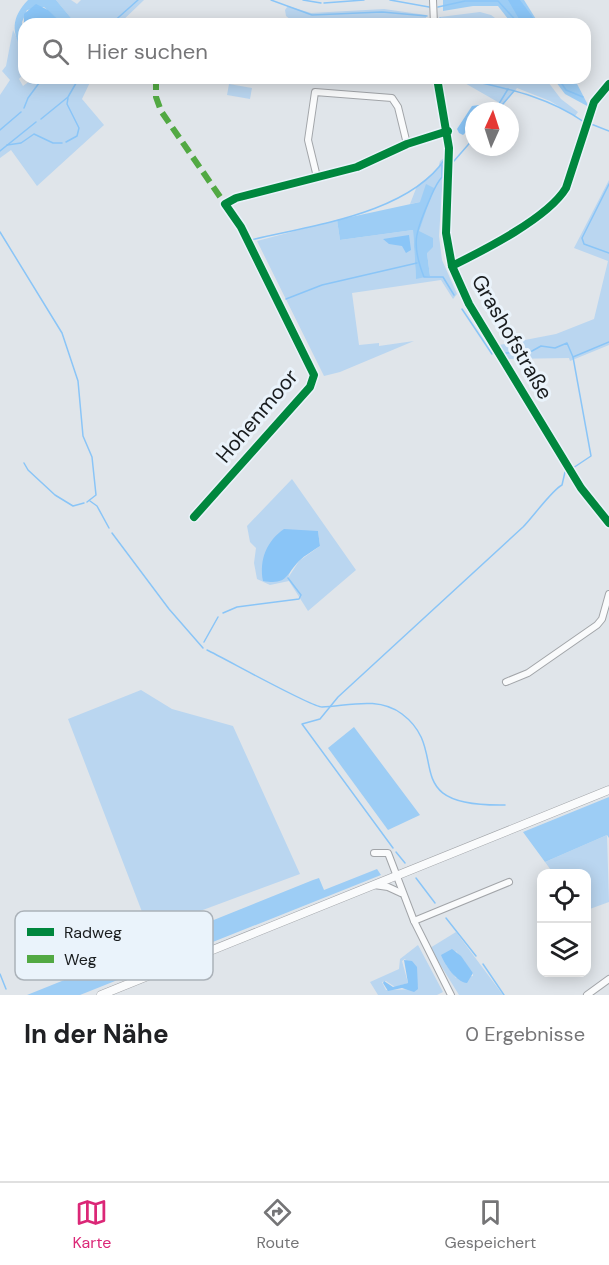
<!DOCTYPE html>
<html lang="de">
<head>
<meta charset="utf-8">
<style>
	:root { --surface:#fff; --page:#f2f2f2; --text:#202124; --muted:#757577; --line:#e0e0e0; --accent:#db2777 }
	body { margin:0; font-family:"DM Sans",sans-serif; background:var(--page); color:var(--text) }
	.controls { position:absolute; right:18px; bottom:18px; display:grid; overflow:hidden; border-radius:12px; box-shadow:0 3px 15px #0003 }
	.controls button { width:54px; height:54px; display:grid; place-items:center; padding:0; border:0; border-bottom:2px solid var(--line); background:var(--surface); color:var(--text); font:30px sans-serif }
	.compass { position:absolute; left:465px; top:102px; width:54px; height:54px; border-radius:50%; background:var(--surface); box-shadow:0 3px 15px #0003; rotate:3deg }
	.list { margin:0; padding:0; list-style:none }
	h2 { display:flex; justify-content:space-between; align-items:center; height:78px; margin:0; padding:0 24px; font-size:26px }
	h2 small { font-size:20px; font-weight:400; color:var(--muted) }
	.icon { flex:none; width:33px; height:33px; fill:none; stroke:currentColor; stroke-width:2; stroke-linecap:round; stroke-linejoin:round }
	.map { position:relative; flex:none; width:609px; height:995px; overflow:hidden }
	.search { position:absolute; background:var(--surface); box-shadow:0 3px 15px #0003; left:18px; right:18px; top:18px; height:66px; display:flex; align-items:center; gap:15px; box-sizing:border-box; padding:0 21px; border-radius:18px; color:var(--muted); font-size:22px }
	.sheet { height:186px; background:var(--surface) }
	nav { display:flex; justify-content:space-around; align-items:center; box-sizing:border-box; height:84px; border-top:2px solid var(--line); background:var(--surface); font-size:16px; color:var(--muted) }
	nav a { display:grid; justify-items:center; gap:3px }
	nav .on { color:var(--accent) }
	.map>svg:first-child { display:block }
	.green { fill:#bad6f0; fill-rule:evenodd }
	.forest { fill:#9dcdf5 }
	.water { fill:#8ac5f7 }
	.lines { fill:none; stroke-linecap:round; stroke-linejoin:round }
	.stream { stroke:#8ac5f7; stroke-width:1.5 }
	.minor-casing { stroke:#a2a5a9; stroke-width:8 }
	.major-casing { stroke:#a2a5a9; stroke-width:9 }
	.minor { stroke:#fafbfc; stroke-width:6 }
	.major { stroke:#fafbfc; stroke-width:8 }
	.quiet { stroke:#52a943; stroke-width:6; stroke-dasharray:12 6; stroke-linecap:butt }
	.cycleway-casing { stroke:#eaf3fb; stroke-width:11 }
	.cycleway { stroke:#00873e; stroke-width:8 }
	.labels { text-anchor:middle; stroke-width:6; stroke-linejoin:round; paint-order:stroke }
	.street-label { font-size:21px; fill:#191c1e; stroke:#eaf3fb }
	.key { fill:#eaf3fb; stroke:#abb2b9; stroke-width:1.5 }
	.key-label { font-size:16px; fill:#191c1e }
</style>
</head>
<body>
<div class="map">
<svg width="609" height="995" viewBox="0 0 609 995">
	<rect width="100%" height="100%" fill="#e0e5ea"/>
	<g class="green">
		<polygon points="56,0 71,0 77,4 81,0 144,0 119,24 76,24"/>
		<polygon points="288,6 311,13 384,9 426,15 426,24 296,24 286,16 285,10"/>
		<polygon points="480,12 491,15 503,24 441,24 440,17"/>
		<polygon points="13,30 24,53 24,73 19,79 23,86 34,78 92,78 82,99 104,125 37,186 11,150 0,158 0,95 10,80 2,71 6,66"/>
		<polygon points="456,78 545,78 561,99 578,112 575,116 550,101 517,88 503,105"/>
		<polygon points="229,84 252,88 250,99 227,95"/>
		<polygon points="444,158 439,236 442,260 457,294 453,299 441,280 352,293 359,345 379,343 379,346 414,341 340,372 324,376 257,241 337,220 340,240 413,230 416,278 430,276 427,253 419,231 420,202 410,204 417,186 438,169 440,161"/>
		<polygon points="609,180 609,345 570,361 569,358 508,359 499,345 556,334 594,319 608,261 574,248"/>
		<path d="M292,479l64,91 -48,41 -19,-30 -19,4 -13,-6 -3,-16 2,-15 -6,-6 -3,-16zM304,531h14l2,15 -21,15 -11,17z"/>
		<polygon points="141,690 172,709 233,726 300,874 149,930 68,719"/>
		<polygon points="607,835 609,902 587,910 586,874 553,873 545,862"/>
		<path d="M456,932l47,63h-44l-29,-47zM456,951l17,22v3l-17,2 -10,-13z"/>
		<path d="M418,945l25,47 -6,3h-59l-8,-13 29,-13 1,-10zM405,959l10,14 3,16 -32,1 -4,-8 4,-1 9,6 13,-4 -6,-22z"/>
	</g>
	<g class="forest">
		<path d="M28,0h28l20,24h-13l-19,-17 -17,3 -5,12 2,31c-13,-21 -13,-35 4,-53z"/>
		<polygon points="443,0 524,0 539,24 512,24 498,6 473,6 443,11"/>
		<polygon points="553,78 574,78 589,107 565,94"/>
		<polygon points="426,184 434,188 419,231 433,238 433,247 427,253 430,276 416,279 413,230 340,240 337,220 420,202"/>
		<polygon points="354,727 420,815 388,830 328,748"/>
		<polygon points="609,797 609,838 607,835 545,862 523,832"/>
		<polygon points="377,869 381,875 80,995 27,995 313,880 319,878 324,890"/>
	</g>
	<g class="water">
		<polygon points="508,0 520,0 538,24 522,24"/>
		<polygon points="36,4 48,10 63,24 24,24 24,29 24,14"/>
		<polygon points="479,105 490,111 474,111 474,124 463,135 459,133 457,129 472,106"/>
		<polygon points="409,235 411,250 406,253 402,246 389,244 383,239"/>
		<path d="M284,529l34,2 2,15c-7,5 -15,9 -21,15 -14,15 -12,24 -36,20 -4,-22 4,-40 21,-52z"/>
		<path d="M452,949l9,7 12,17 -6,10c-11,-1 -22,-18 -26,-28z"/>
		<polygon points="404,960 412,961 417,967 418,989 414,992 402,988 388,991 383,983 384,981 393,987 408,983"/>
	</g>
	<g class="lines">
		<g class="stream">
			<polyline points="271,0 312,15 382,12 427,16"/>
			<polyline points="303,0 321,3"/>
			<polyline points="390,0 429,7"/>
			<polyline points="324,3 364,0"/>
			<polyline points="438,7 465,1 498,1 519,24"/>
			<polyline points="440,18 443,24"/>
			<polyline points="111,24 138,0"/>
			<path d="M471,78l2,3c40,9 77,17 111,41"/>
			<polyline points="558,78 566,90 583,97"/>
			<polyline points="24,108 28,98 42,79"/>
			<polyline points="491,110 497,107 508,89"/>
			<polyline points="497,111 514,91"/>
			<polyline points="41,119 68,97 79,78"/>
			<polyline points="591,124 609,131"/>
			<polyline points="0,130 21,112"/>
			<polyline points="66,142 77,136 79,128 67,104 68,98"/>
			<polyline points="7,145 21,143 34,134 53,143 62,143"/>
			<polyline points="0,151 36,122"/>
			<polyline points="454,161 474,138"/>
			<path d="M442,165v12c-7,8 -9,15 -13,24 -14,32 -18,43 -5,76h19l11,18"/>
			<polyline points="609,184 582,238 584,244 609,253"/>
			<polyline points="0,232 62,333 78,381 83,436 92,457 96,495 87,502"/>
			<path d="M251,240c61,-15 157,-26 194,-81"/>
			<polyline points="286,299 322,285 417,263"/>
			<polyline points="462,309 492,354"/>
			<polyline points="506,353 532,351 541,346 555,348 567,343 573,357 609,342"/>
			<polyline points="573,357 591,456 573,468"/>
			<polyline points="24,463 28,470 55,495 73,506 84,503"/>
			<polyline points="90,501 97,506 109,528"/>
			<polyline points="112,533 169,609 203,648"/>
			<polyline points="223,613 237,607 299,599 301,595 288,578"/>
			<polyline points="204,642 218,617"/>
			<path d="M207,650c17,8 104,57 115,57 26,-1 56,-11 80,7 51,38 -8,93 103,91"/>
			<path d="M393,848l-91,-124 18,-5 18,-22 185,-170c9,-9 30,-38 39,-42l3,-13"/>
			<polyline points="396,852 405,863"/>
			<polyline points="416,878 435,903"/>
			<polyline points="446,918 476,956"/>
			<polyline points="483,964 504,995"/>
			<polyline points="0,974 6,989"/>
		</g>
		<g class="minor-casing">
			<g id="minor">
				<polyline points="433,0 434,24"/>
				<polyline points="437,78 449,148 446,233 452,266 469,304 581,488 609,523"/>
				<polyline points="317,177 308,140 315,92 392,98 398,107 407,144"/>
				<path d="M452,266c32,-16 96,-48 114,-78l28,-86 15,-18"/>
				<polyline points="194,517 310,387 314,375 241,227 225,204 236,198 357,167 407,144 448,131"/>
				<polyline points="506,682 528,673 597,625 602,619 609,594"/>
				<polyline points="374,853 388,853 414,921 451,995"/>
				<polyline points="374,885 388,887 401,893"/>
				<polyline points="414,921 509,882"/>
				<polyline points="587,995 609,979"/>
			</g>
		</g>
		<g class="major-casing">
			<polyline id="major" points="101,995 609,790"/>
		</g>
		<use href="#minor" class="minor"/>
		<use href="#major" class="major"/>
		<polyline class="quiet" points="156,78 156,97 161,111 225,204"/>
		<g class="cycleway-casing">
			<g id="cycleway">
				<polyline points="437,78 449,148 446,233 452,266 469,304 581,488 609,523"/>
				<path d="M452,266c32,-16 96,-48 114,-78l28,-86 15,-18"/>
				<polyline points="194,517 310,387 314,375 241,227 225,204 236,198 357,167 407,144 448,131"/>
			</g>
		</g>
		<use href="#cycleway" class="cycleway"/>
	</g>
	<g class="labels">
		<g class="street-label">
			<text transform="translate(512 337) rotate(60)" y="7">Grashofstraße</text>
			<text transform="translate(257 416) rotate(-50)" y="7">Hohenmoor</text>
		</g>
	</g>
	<rect x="15" y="911" width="198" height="69" rx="9" class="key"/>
	<rect x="27" y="928" width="27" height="8" fill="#00873e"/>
	<rect x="27" y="955" width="27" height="8" fill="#52a943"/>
	<g class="key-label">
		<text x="64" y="938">Radweg</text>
		<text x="64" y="965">Weg</text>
	</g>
</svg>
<div class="controls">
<button><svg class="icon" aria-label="locate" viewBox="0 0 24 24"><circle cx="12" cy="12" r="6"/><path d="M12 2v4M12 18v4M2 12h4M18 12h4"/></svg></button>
<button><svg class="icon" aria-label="layers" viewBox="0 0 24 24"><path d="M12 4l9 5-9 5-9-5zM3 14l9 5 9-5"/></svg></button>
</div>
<svg class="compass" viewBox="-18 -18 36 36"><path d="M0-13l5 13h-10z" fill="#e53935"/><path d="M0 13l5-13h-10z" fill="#757577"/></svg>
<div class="search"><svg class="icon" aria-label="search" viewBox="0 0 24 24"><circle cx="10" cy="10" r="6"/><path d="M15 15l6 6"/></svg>Hier suchen</div>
</div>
<section class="sheet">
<h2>In der Nähe<small>0 Ergebnisse</small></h2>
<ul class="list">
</ul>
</section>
<nav>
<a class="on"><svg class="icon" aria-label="map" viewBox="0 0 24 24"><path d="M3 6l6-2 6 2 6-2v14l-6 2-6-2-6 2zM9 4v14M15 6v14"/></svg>Karte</a>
<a><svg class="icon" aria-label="directions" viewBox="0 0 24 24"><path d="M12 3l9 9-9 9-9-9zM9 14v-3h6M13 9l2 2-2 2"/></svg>Route</a>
<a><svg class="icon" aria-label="saved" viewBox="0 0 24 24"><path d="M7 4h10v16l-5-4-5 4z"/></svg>Gespeichert</a>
</nav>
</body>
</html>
